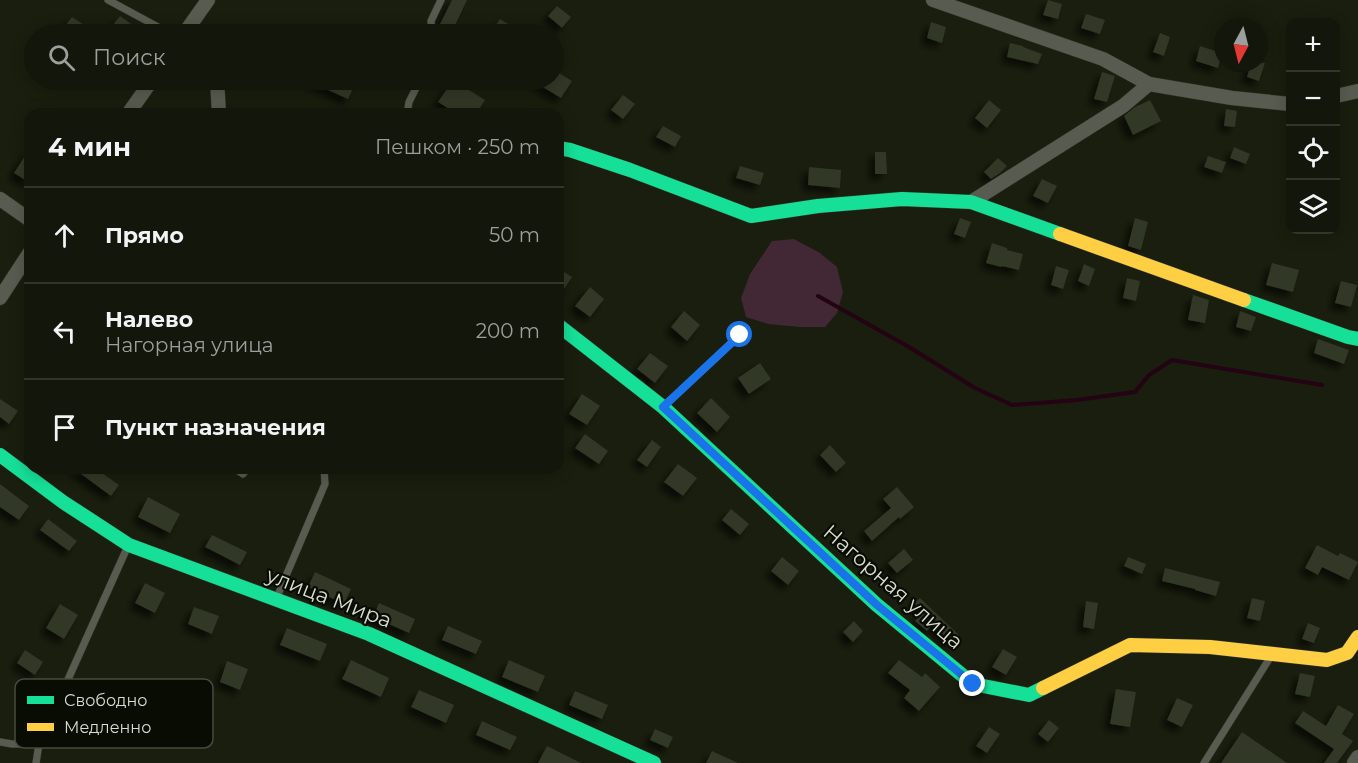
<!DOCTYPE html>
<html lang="ru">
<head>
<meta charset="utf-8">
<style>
	:root { --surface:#13160a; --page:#202318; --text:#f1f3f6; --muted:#9d9f9c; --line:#32352b }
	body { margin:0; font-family:Montserrat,sans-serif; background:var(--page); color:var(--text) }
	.controls { position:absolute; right:18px; top:18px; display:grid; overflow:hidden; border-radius:12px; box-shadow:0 3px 15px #0003 }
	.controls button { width:54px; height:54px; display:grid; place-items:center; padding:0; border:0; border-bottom:2px solid var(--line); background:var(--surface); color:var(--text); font:30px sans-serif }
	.compass { position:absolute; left:1214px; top:18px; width:54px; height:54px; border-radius:50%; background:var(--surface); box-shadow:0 3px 15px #0003; rotate:187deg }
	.stop { position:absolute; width:18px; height:18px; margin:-14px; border:4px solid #1a73e8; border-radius:50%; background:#fff }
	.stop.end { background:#1a73e8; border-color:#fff; box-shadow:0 2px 6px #0008 }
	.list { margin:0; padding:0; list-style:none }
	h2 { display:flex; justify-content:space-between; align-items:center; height:78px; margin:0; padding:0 24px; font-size:26px }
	h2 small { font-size:20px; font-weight:400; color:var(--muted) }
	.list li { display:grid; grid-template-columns:39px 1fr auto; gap:18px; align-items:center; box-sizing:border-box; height:96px; padding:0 24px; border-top:2px solid var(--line) }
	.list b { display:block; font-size:22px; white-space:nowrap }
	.list p { margin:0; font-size:20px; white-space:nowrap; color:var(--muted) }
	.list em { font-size:20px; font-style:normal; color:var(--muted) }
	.icon { flex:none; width:33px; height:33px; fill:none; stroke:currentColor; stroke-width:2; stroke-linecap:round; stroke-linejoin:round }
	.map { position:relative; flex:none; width:1358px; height:763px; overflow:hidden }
	.search { position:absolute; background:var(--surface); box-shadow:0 3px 15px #0003; left:24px; top:24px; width:540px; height:66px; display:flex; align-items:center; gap:15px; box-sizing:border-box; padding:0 21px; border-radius:33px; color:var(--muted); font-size:22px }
	.panel { position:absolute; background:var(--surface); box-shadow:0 3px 15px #0003; left:24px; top:108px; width:540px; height:366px; border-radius:18px }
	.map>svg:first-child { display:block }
	.green { fill:#422834 }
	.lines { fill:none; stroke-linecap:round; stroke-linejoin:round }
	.stream { stroke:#230314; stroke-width:4 }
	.building { fill:#313725; filter:url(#shadow) }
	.lane-casing { stroke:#33372b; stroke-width:8 }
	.street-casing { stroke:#33372b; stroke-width:15 }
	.fast-casing { stroke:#33372b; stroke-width:15 }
	.slow-casing { stroke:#33372b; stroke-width:15 }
	.lane { stroke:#585c50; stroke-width:7 }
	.street { stroke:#585c50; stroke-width:14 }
	.fast { stroke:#16e098; stroke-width:14 }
	.slow { stroke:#ffcf43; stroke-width:14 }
	.route { stroke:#1a73e8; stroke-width:8 }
	.labels { text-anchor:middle; stroke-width:4.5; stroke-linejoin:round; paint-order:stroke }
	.street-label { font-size:21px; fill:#d7decd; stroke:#080c03 }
	.key { fill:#080c03; stroke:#464b40; stroke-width:1.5 }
	.key-label { font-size:16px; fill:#d7decd }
</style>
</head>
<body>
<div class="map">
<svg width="1358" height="763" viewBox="0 0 1358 763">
	<defs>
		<filter id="shadow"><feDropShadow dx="-5.5" dy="5.5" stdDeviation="3" flood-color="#0009"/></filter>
	</defs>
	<rect width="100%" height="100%" fill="#191e0e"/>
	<polygon class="green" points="794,239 820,253 837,267 843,292 837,313 825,327 800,327 768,324 746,317 741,298 750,274 772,241"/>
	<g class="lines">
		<polyline class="stream" points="818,296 909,347 975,388 1012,405 1077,400 1135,392 1149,375 1172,360 1322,385"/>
	</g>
	<g class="building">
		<polygon points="452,0 467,0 451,34 438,28"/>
		<polygon points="1048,0 1062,4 1058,19 1043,15"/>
		<polygon points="557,6 571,17 562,28 548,16"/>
		<polygon points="1086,14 1105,20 1100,34 1081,28"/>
		<polygon points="120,16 145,34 106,34"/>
		<polygon points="72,17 98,34 59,34"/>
		<polygon points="500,19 514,28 510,34 490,34"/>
		<polygon points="931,22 946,27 942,43 927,38"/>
		<polygon points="1160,33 1170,37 1164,56 1153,52"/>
		<polygon points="1010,43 1023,46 1023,47 1042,54 1038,64 1007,57"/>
		<polygon points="1200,46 1222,53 1218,68 1196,61"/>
		<polygon points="1251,63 1265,63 1259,81 1247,77"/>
		<polygon points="554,70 572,81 561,98 531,80 554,80"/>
		<polygon points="1102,72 1115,76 1107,102 1094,99"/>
		<polygon points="306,80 357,80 348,99"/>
		<polygon points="453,80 485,100 476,114 457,114 438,102"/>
		<polygon points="623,95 635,104 623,119 611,110"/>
		<polygon points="989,100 1001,110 987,128 975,118"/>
		<polygon points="1150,100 1161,121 1133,135 1124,116 1135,107"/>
		<polygon points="1226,109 1237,111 1235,127 1224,126"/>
		<polygon points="663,126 681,136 675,147 656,137"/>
		<polygon points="1234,147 1250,154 1246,164 1230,158"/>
		<polygon points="30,148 30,183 14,173"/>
		<polygon points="875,152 886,152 887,174 875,174"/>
		<polygon points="1208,156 1226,162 1222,173 1204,167"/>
		<polygon points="998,158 1007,166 1000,173 991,179 984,172"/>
		<polygon points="740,166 764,173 760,185 736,178"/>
		<polygon points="809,167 841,170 840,188 808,185"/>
		<polygon points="1042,179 1057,186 1048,203 1033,196"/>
		<polygon points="960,218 971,222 965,238 954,234"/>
		<polygon points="1135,218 1148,222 1141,250 1128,246"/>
		<polygon points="992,243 1007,248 1007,250 1023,254 1019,270 1002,266 1001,267 986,263"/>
		<polygon points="1272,263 1299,270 1293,292 1266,285"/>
		<polygon points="1084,264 1095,269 1089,286 1078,281"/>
		<polygon points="1056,266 1069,270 1063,289 1051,285"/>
		<polygon points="558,268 572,277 558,298"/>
		<polygon points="1127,278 1140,281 1136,301 1123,298"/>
		<polygon points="1341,281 1357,285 1351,307 1335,303"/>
		<polygon points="590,287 604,299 590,317 575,306"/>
		<polygon points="1193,295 1209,300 1205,323 1188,320"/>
		<polygon points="684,311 700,325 687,341 671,327"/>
		<polygon points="1240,311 1256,317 1251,331 1236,327"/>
		<polygon points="1318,339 1349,350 1344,364 1314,353"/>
		<polygon points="650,353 668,366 655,383 637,369"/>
		<polygon points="760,363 771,379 749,394 738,378"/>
		<polygon points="582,394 600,406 587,425 569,414"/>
		<polygon points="711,398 730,417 717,432 697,413"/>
		<polygon points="0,399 18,411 9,424 0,417"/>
		<polygon points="585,434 608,451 599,464 575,448"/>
		<polygon points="652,440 661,447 647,467 637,460"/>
		<polygon points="830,445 846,463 836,472 820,455"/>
		<polygon points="678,464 697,478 683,496 664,482"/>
		<polygon points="73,468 95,468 119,485 111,496"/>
		<polygon points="0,484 29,506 19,520 0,507"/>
		<polygon points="897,487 914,507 900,519 899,517 872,541 864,531 891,508 883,499"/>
		<polygon points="148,497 180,514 170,533 138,517"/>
		<polygon points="731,509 749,524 740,535 722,520"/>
		<polygon points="48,519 77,541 69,551 40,530"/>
		<polygon points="212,535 247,552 240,565 205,547"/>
		<polygon points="1317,545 1338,556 1340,553 1358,562 1349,580 1322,567 1318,575 1305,568"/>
		<polygon points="904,549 913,560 897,573 888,563"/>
		<polygon points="782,557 799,571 788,585 771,571"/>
		<polygon points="1128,557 1146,564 1142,574 1124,566"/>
		<polygon points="1165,568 1220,582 1216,596 1195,590 1195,589 1162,581"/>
		<polygon points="315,572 351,589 344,604 308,587"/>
		<polygon points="145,583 165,593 155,613 135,603"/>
		<polygon points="920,598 959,635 950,643 933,624 927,631 915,621 923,613 914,603"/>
		<polygon points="1252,598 1265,601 1260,621 1247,618"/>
		<polygon points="1086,601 1098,603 1094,629 1083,627"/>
		<polygon points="379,603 415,619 409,633 373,617"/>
		<polygon points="60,604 78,615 64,639 46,628"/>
		<polygon points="194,607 219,616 212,634 188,624"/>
		<polygon points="854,621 863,631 853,642 843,632"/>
		<polygon points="1308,623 1320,628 1314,643 1302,639"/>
		<polygon points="448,626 482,641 476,654 442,640"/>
		<polygon points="287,628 327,644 320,661 280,645"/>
		<polygon points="1003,649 1017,657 1006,675 992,667"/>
		<polygon points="25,650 43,662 35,675 17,663"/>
		<polygon points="351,660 389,678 381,697 342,679"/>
		<polygon points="509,660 545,676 538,692 502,677"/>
		<polygon points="899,660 922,677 925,673 940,687 919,711 904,698 910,690 888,673"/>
		<polygon points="227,661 248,669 240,690 220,682"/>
		<polygon points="1300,673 1315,676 1310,697 1295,694"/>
		<polygon points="1116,689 1136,692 1130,727 1110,724"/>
		<polygon points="419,690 454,705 446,723 411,707"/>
		<polygon points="575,691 608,705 602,719 569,705"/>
		<polygon points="1177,698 1193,705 1182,727 1167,720"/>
		<polygon points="1338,705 1354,714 1342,734 1353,741 1337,763 1324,763 1334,749 1295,723 1303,711 1326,726"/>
		<polygon points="1049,720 1059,728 1048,742 1038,734"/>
		<polygon points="482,721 517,737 510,750 476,735"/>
		<polygon points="989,727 1000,734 987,753 976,746"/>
		<polygon points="655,729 673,737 668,748 650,740"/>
		<polygon points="1242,732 1287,763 1221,763"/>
		<polygon points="547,746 581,763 538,763"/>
		<polygon points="712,751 738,763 706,763"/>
	</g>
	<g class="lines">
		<g class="lane-casing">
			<g id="lane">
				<polyline points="108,0 171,34"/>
				<polyline points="432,34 431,21 441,0"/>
				<polyline points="407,114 409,102 420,80"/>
				<polyline points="663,407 740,335"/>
				<polyline points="234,468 243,474 248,468"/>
				<polyline points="277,597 325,484 324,468"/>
				<polyline points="0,742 12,744 39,744"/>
				<polyline points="36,763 39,744 127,548"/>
				<polyline points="1204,763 1271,656"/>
			</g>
		</g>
		<g class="street-casing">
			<g id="street">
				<polyline points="933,0 1103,59 1149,84 1232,98 1290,104"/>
				<polyline points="184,34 208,0"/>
				<polyline points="217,80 219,114"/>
				<polyline points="1336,96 1358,91"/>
				<polyline points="128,114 152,80"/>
				<polyline points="0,199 30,220"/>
				<polyline points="971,202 1123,106 1149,84"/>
				<polyline points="0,298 30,252"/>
				<polyline points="1354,763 1358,757"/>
			</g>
		</g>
		<g class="fast-casing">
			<g id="fast">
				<polyline points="558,148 570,150 630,170 751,216 818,206 902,199 971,202 1060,234"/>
				<polyline points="1244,300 1348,337 1358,339"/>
				<polyline points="558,325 663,407 877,605 973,684 1029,695 1043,688"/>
				<polyline points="0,455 63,502 129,545 369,634 654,763"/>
			</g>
		</g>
		<g class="slow-casing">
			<g id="slow">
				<polyline points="1060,234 1244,300"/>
				<polyline points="1043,688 1130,645 1210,647 1327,660 1347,653 1358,637"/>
			</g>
		</g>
		<use href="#lane" class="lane"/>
		<use href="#street" class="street"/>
		<use href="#fast" class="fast"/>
		<use href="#slow" class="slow"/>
	</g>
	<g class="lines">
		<polyline class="route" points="740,335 663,407 877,605 973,684"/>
	</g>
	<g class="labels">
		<g class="street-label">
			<text transform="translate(893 587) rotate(41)" y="7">Нагорная улица</text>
			<text transform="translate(329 598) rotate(21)" y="7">улица Мира</text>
		</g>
	</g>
	<rect x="15" y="679" width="198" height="69" rx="9" class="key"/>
	<rect x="27" y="696" width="27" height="8" fill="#16e098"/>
	<rect x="27" y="723" width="27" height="8" fill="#ffcf43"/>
	<g class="key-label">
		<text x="64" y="706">Свободно</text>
		<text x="64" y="733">Медленно</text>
	</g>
</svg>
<div class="controls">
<button>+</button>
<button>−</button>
<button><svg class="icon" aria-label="locate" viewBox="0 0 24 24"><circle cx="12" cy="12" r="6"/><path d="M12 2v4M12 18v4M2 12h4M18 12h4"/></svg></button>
<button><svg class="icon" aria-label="layers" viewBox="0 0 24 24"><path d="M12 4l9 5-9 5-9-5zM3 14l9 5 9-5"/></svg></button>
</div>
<svg class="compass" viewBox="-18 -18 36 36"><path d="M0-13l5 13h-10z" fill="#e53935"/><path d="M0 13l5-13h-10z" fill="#9d9f9c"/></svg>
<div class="stop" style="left:740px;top:335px"></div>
<div class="stop end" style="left:973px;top:684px"></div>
<div class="search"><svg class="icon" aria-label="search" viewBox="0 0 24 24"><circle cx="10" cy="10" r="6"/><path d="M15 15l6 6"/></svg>Поиск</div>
<section class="panel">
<h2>4 мин<small>Пешком · 250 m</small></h2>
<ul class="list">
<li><svg class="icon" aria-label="ahead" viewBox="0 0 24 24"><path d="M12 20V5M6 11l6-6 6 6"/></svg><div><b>Прямо</b></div><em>50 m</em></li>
<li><svg class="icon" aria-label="left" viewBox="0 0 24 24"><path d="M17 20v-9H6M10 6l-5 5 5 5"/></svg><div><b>Налево</b><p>Нагорная улица</p></div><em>200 m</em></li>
<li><svg class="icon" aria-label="arrive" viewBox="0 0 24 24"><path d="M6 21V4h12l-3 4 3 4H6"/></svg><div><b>Пункт назначения</b></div></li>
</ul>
</section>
</div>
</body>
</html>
